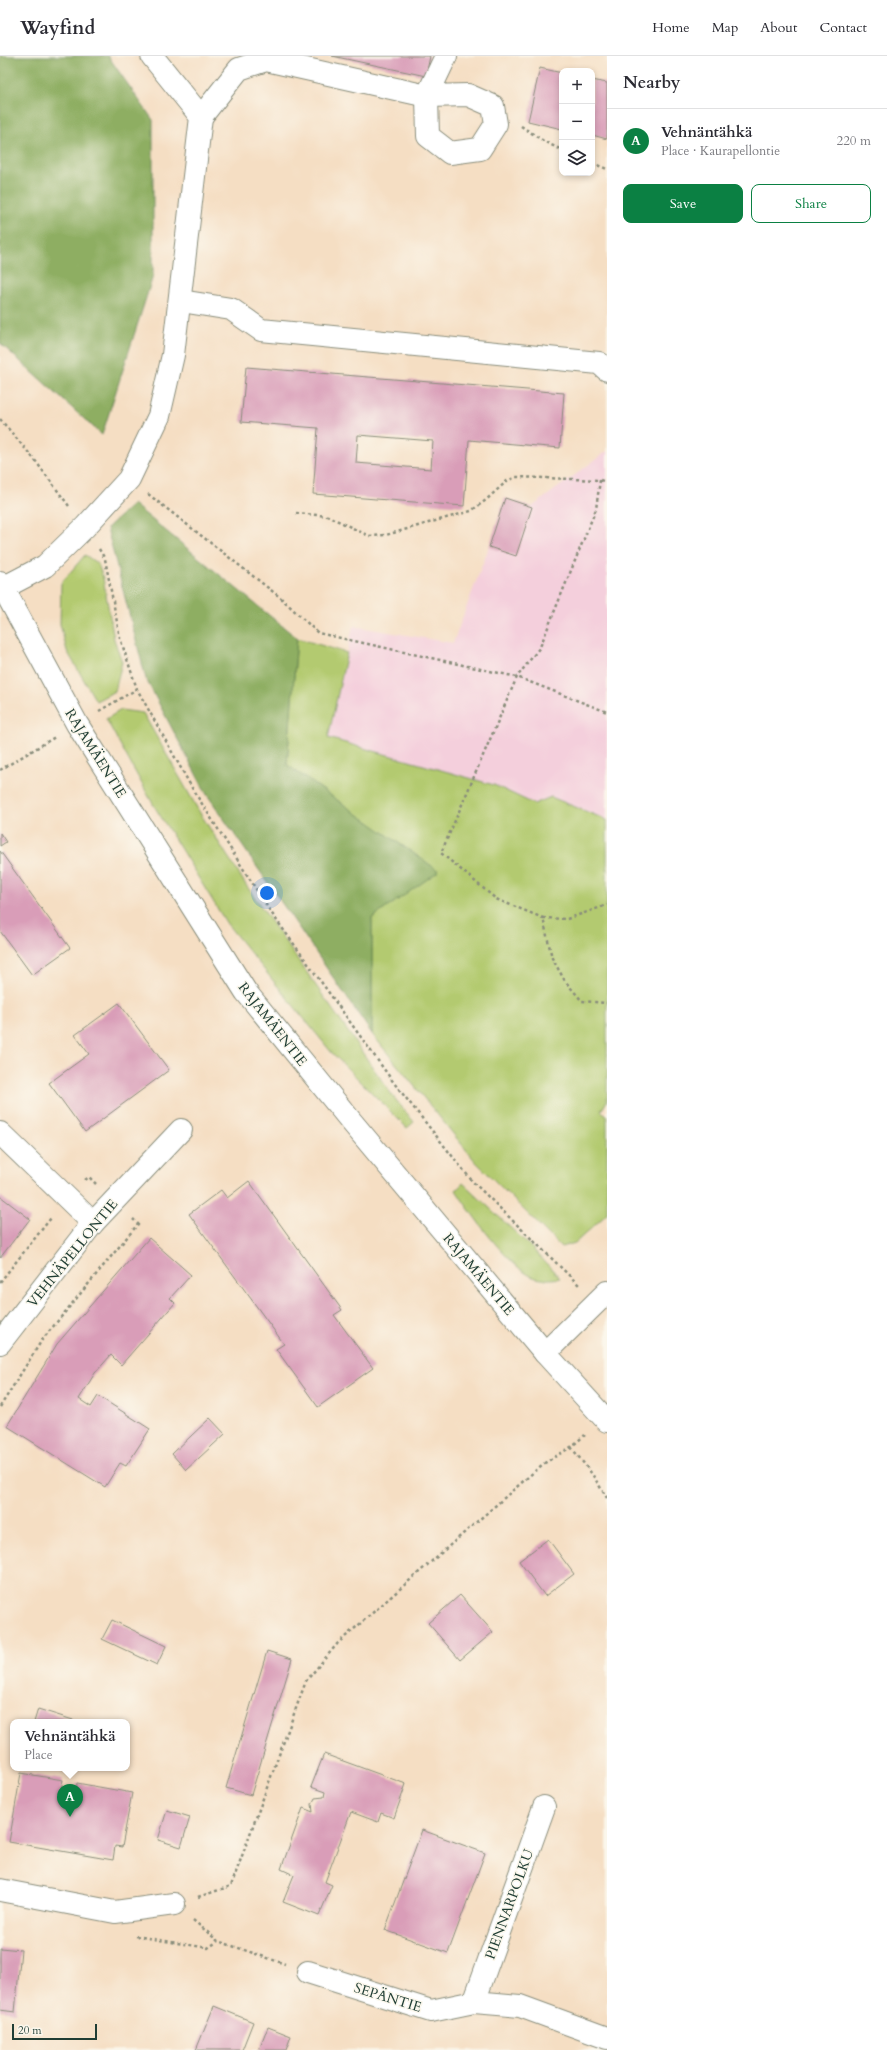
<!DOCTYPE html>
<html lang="en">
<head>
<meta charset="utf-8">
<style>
	:root { --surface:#fff; --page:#f7f7f7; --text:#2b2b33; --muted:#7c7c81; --line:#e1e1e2; --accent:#0b8043 }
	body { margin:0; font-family:Cardo,serif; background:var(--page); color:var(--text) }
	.controls { position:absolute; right:12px; top:12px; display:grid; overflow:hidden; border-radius:8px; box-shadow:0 2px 6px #0003 }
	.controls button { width:36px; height:36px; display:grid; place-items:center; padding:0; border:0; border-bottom:1px solid var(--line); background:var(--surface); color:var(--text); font:20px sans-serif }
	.scale { position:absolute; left:12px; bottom:10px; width:85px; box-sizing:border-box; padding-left:4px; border:2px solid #1f3d34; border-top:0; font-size:11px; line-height:14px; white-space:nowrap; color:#1f3d34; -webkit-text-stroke:3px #fbf7ec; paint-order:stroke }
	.you { position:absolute; left:267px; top:837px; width:14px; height:14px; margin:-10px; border:3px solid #fff; border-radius:50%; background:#1a73e8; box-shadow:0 0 0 6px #1a73e833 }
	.badge { display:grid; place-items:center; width:26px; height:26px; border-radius:50%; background:var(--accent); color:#fff; font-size:13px; font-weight:700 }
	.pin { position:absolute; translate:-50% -33px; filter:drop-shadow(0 1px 2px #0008) }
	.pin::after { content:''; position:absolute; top:21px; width:14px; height:12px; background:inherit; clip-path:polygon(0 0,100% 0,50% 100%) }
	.popup { position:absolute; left:10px; top:1663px; width:120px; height:52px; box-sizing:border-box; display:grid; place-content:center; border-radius:8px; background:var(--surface); filter:drop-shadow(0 1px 3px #0005); font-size:13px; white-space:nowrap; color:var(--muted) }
	.popup b { font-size:15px; color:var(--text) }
	.popup::after { content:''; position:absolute; left:50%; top:100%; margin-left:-8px; border:8px solid transparent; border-top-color:var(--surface) }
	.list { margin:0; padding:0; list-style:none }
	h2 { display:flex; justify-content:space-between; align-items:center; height:52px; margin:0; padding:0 16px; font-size:17px }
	h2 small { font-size:13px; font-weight:400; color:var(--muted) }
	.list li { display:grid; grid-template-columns:26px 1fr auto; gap:12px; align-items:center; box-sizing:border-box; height:64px; padding:0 16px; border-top:1px solid var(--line) }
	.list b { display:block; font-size:15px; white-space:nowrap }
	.list p { margin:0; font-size:13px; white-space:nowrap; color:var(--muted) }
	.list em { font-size:13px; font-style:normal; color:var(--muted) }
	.actions { display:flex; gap:8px; padding:12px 16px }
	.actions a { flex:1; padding:9px 0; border:1px solid var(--accent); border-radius:8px; text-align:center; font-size:14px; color:var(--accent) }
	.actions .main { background:var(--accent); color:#fff }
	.icon { flex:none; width:22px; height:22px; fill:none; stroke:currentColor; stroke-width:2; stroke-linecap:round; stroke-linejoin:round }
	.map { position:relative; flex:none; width:607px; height:1994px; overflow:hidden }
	header { display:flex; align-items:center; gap:24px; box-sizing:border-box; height:56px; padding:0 20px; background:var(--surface); border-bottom:1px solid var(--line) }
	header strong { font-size:19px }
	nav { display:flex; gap:22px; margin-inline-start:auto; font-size:14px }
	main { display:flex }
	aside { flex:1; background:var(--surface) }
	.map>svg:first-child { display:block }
	.built { fill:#f4cfdc }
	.green { fill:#b3ca6f; stroke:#698452 }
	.forest { fill:#8eae62; stroke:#56764b }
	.building { fill:#d99db8; fill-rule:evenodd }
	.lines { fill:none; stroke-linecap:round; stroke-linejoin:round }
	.minor-casing { stroke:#8a8e7c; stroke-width:24 }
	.major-casing { stroke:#8a8e7c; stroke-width:24 }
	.path { stroke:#8a8e7c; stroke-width:2.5; stroke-dasharray:3 3; stroke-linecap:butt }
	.minor { stroke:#fff; stroke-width:22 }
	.major { stroke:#fff; stroke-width:22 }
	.labels { text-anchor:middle; stroke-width:3; stroke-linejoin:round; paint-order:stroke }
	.street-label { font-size:14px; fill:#1f3d34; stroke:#fbf7ec }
</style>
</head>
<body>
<header>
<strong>Wayfind</strong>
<nav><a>Home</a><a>Map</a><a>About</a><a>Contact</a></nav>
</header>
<main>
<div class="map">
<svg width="607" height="1994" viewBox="0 0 607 1994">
	<rect width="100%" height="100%" fill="#fbf7ec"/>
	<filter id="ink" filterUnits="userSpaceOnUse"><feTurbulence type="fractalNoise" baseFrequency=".025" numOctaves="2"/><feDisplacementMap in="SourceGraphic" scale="8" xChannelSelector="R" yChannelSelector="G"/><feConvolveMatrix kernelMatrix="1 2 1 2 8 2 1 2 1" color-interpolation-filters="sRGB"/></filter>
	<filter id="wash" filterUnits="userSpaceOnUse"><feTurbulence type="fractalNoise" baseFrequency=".012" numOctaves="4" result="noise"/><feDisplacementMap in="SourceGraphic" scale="16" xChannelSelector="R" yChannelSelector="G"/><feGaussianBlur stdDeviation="0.9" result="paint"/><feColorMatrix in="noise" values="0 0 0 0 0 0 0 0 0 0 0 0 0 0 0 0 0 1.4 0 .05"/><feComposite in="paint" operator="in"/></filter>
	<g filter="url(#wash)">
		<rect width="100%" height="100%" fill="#f5dec3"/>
		<polygon class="built" points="607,395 607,781 494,729 328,682 353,570 453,587 489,491 516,500 532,451"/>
		<g class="green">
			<polygon points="85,499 98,508 103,522 114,583 122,606 115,635 96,645 67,595 60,568 61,527"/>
			<polygon points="297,582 347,597 328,682 494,729 534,748 551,741 607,764 607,1045 601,1055 607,1059 607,1158 575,1187 561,1191 476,1106 372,978 372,862 438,815 287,709"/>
			<polygon points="121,654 143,657 200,757 246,829 392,1039 414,1066 407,1072 332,997 227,868 153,748 106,663"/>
			<path d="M463,1127l67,63 30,32c-8,1 -16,2 -24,0 -24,-6 -67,-67 -80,-88z"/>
		</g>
		<g class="forest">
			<polygon points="0,0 108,0 153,64 153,220 102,379 0,287"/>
			<polygon points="133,448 297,582 287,709 439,815 372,862 372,978 206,737 146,623 107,472"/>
		</g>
		<g id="blocks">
			<g class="building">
				<polygon points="332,0 430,0 426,20"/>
				<polygon points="540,12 562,17 562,73 528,65"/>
				<polygon points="592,24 607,27 607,83 592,79"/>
				<path d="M246,311l318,26 -4,55 -91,-8 -5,66 -151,-12 5,-66 -77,-6zM358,379l75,6 -2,28 -75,-6z"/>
				<polygon points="505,442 532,451 516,500 489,491"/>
				<polygon points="0,777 6,786 0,790"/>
				<polygon points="0,795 70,892 32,919 0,875"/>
				<polygon points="119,947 169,1014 85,1076 49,1027 89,998 75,979"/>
				<polygon points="249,1125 342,1254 334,1259 373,1312 318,1351 276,1293 284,1288 189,1158 221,1134 227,1142"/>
				<polygon points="0,1140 30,1163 0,1202"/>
				<polygon points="149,1182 191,1219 170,1242 175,1247 121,1309 111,1299 95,1317 79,1343 91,1351 98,1340 150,1373 126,1410 120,1407 105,1431 7,1370 57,1288"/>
				<polygon points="210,1362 225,1378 186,1414 172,1398"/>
				<polygon points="548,1483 574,1518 545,1540 519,1505"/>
				<polygon points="460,1539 493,1576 460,1604 428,1567"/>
				<polygon points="112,1564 166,1590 157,1609 102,1583"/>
				<polygon points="267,1595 292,1603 251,1739 226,1732"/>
				<polygon points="38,1653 73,1664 73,1666 34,1666"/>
				<polygon points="324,1698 406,1728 394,1762 381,1757 378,1766 351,1756 325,1826 332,1829 319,1860 283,1846 294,1819 281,1813 303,1752 313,1756 312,1748 315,1742 324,1741 325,1736 311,1731"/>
				<polygon points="21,1717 63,1724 61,1733 76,1736 77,1727 132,1737 122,1791 115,1790 113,1804 9,1786"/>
				<polygon points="167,1754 190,1761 181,1791 158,1784"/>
				<polygon points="422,1774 485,1797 448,1897 385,1874"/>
				<polygon points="0,1892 21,1894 15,1956 0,1954"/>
				<polygon points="214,1950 253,1966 242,1994 196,1994"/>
				<polygon points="268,1971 291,1980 286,1994 259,1994"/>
			</g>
		</g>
	</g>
	<g filter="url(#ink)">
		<use href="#blocks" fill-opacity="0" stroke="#8a8e7c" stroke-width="1"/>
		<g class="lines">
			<g class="minor-casing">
				<g id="minor">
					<polyline points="201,61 239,13 266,4 427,40 468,39 493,50 496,68 480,93 450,97 428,80 427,40 446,0"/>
					<polyline points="181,245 231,253 261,274 599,307 607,314"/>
					<polyline points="3,532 45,510 85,471 129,423 159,360 173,299 201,61 152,0"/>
					<polyline points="0,1077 93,1167"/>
					<polyline points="0,1287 93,1167 181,1074"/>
					<polyline points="545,1297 607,1236"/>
					<polyline points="0,1834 115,1856 174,1848"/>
					<polyline points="308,1916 431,1955 474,1946 520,1950 607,1982"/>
					<polyline points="474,1946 544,1751"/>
				</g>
			</g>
			<g class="major-casing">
				<polyline id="major" points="0,526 77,668 246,936 351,1065 545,1297 607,1365"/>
			</g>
			<g class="path">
				<polyline points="521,70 545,86 562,94"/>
				<polyline points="592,107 607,113"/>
				<polyline points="0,363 34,403 69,450"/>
				<polyline points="600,424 596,453 540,591 517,621 441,797 496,843 543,862 552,902 565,925 582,945 607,947"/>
				<polyline points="148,438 281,542 318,577 517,621 607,656"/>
				<polyline points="296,457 328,460 369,480 386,479 471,455 486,444 507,425 516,421 600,424 607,426"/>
				<polyline points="99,493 105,503 120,582 137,633 192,732 270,855 394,1027 473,1126 579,1229"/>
				<polyline points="99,655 137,633"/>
				<polyline points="0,714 55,681"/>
				<polyline points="543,862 567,863 607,849"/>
				<polyline points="85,1124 89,1121 96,1128"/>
				<polyline points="0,1226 51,1162"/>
				<polyline points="0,1351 42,1284 138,1168 133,1163"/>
				<polyline points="571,1391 592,1418 607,1442"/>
				<polyline points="198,1841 231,1830 306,1625 338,1587 543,1408 571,1391 585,1379"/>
				<polyline points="193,1864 218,1885 285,1908"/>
				<polyline points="136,1880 208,1892 218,1885"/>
			</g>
			<use href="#minor" class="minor"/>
			<use href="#major" class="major"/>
		</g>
	</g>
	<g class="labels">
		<g class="street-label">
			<text transform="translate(96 697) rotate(58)" y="5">RAJAMÄENTIE</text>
			<text transform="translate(273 968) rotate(52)" y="5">RAJAMÄENTIE</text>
			<text transform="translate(72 1197) rotate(-51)" y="5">VEHNÄPELLONTIE</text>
			<text transform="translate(479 1218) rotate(50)" y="5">RAJAMÄENTIE</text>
			<text transform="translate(509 1848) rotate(-70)" y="5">PIENNARPOLKU</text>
			<text transform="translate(388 1941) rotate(17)" y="5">SEPÄNTIE</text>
		</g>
	</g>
</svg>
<div class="controls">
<button>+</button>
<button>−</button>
<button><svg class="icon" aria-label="layers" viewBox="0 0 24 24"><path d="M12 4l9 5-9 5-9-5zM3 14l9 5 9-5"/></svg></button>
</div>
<div class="scale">20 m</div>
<div class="you"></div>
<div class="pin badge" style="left:70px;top:1761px">A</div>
<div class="popup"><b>Vehnäntähkä</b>Place</div>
</div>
<aside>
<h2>Nearby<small></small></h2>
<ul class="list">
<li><span class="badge">A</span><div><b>Vehnäntähkä</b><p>Place · Kaurapellontie</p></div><em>220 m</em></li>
</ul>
<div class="actions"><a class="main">Save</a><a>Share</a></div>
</aside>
</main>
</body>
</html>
